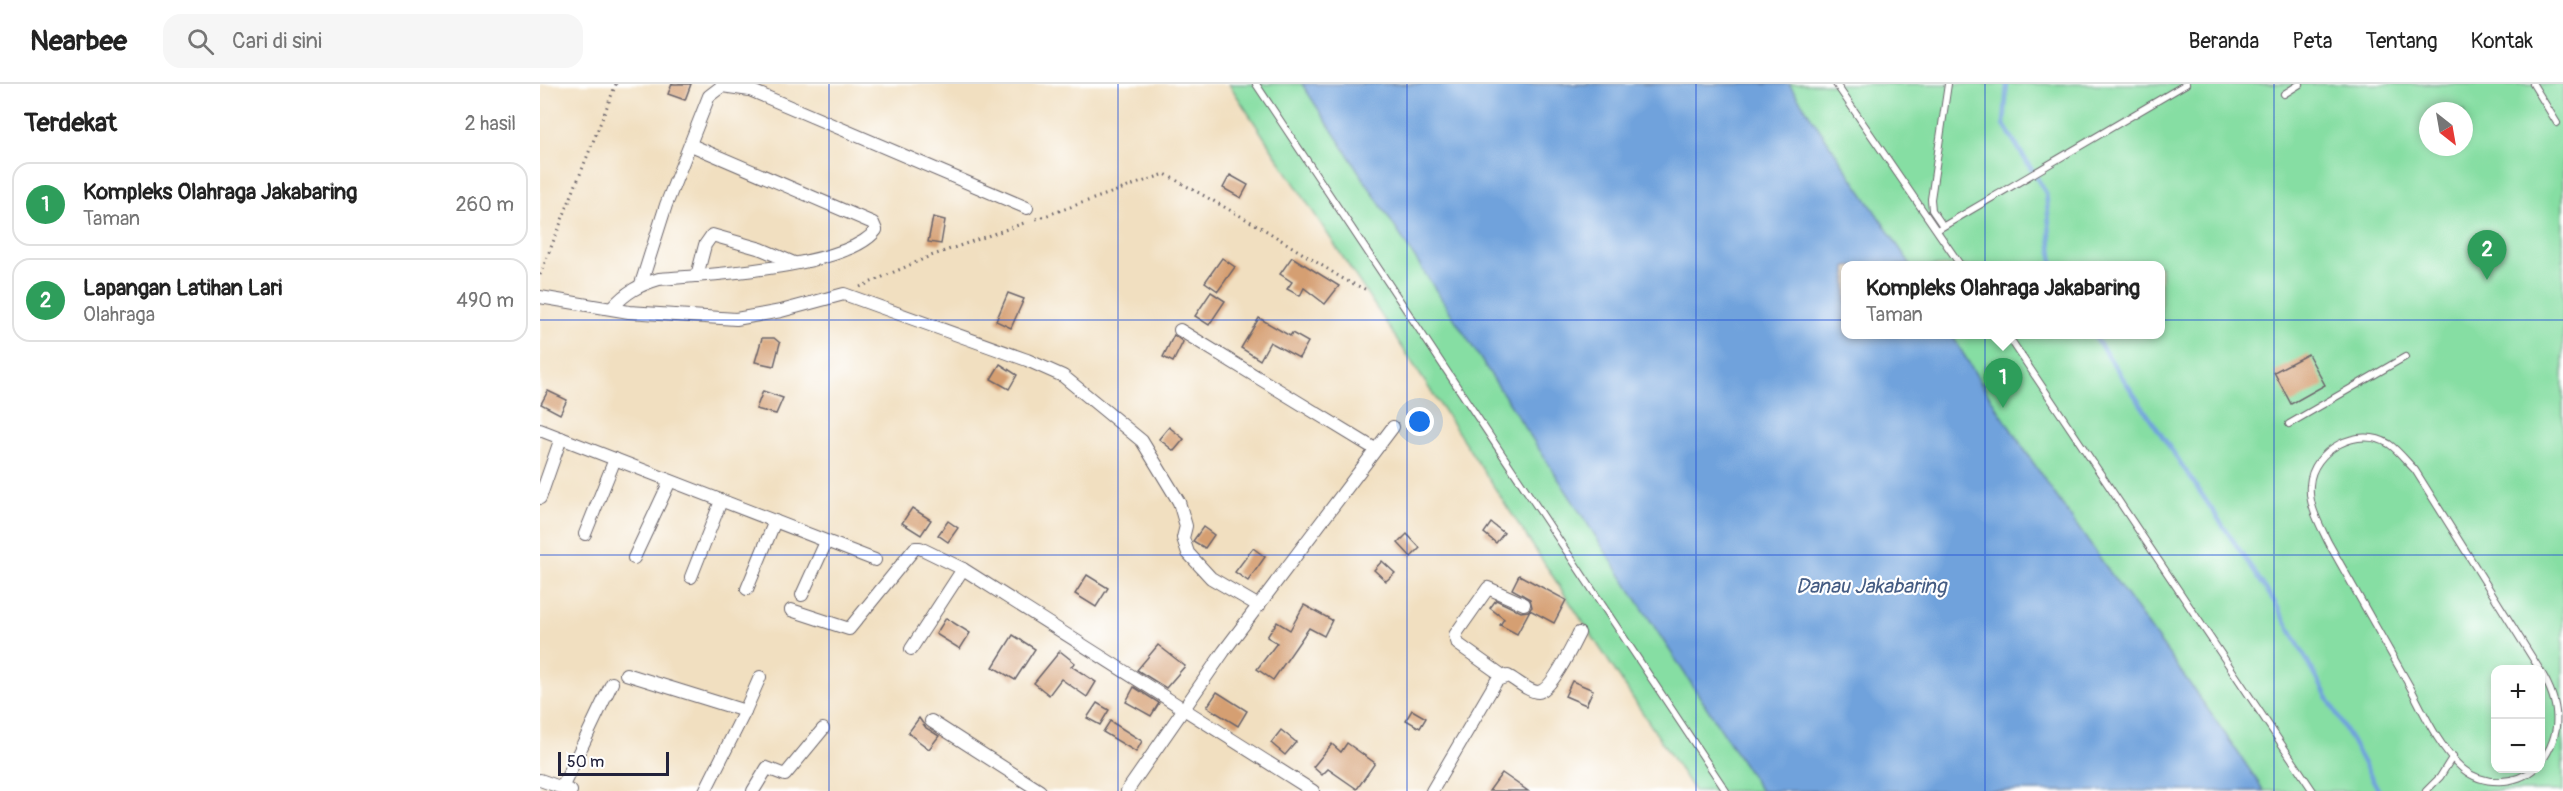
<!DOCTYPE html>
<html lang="id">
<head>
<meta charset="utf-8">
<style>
	:root { --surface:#fff; --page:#f6f6f6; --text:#222; --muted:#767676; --line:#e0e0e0; --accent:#0f766e }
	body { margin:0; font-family:Pangolin,sans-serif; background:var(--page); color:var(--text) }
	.controls { position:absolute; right:18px; bottom:18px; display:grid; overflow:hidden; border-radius:12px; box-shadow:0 3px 9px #0003 }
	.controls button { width:54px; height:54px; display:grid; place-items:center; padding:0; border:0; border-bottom:2px solid var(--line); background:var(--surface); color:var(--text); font:30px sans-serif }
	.compass { position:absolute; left:1879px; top:18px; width:54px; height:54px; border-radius:50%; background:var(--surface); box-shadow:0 3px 9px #0003; rotate:149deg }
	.scale { position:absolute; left:18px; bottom:15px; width:111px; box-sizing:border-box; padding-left:6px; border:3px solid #22223b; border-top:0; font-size:16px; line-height:21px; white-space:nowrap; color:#22223b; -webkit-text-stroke:4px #fff; paint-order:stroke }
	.you { position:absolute; left:880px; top:338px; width:21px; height:21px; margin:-15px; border:4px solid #fff; border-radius:50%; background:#1a73e8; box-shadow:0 0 0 9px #1a73e833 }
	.badge { display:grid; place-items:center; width:39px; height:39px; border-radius:50%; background:var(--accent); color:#fff; font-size:20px; font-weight:700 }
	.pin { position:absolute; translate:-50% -50px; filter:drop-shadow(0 2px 3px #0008) }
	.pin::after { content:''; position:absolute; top:32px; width:21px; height:18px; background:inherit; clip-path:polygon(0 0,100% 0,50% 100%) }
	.popup { position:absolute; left:1301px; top:177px; width:324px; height:78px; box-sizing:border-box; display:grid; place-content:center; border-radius:12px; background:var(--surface); filter:drop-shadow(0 2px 4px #0005); font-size:20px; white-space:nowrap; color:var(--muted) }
	.popup b { font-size:22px; color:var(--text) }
	.popup::after { content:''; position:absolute; left:50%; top:100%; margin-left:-12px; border:12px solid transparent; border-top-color:var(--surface) }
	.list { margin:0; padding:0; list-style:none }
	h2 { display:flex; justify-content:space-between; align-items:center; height:78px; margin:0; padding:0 24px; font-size:26px }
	h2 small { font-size:20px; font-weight:400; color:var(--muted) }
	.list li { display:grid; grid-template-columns:39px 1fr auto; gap:18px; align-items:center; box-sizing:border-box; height:84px; margin:0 12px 12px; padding:0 12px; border:2px solid var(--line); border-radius:18px }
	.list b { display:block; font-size:22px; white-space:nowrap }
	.list p { margin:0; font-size:20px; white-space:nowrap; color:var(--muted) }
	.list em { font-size:20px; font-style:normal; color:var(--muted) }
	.icon { flex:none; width:33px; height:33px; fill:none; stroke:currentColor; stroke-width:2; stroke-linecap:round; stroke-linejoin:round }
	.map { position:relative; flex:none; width:2023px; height:707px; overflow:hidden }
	header { display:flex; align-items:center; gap:36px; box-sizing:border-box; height:84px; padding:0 30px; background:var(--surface); border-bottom:2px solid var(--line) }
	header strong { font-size:28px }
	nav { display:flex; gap:33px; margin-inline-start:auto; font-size:21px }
	.search { width:420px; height:54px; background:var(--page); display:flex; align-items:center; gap:15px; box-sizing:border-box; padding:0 21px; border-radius:18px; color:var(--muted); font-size:22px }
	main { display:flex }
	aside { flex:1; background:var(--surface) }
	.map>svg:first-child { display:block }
	.green { fill:#86dea3; stroke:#54806f; stroke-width:1.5; fill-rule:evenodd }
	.water { fill:#70a2dc; stroke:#49628c; stroke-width:1.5 }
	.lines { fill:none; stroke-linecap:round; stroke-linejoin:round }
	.stream { stroke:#70a2dc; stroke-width:4.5 }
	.building { fill:#d59f72 }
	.service-casing { stroke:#6a646a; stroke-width:8 }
	.minor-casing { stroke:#6a646a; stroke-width:14 }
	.path { stroke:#6a646a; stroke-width:3; stroke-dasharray:1.5 4.5; stroke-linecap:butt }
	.service { stroke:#fff; stroke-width:6 }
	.minor { stroke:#fff; stroke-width:12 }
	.grid { fill:none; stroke:#1d4ed8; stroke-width:1.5; stroke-opacity:0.55 }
	.labels { text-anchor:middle; stroke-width:4.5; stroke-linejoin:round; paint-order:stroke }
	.water-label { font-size:21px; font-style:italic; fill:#455c83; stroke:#fff }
</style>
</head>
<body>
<header>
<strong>Nearbee</strong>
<div class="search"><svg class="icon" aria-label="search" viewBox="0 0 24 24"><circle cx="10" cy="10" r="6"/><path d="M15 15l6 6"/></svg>Cari di sini</div>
<nav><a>Beranda</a><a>Peta</a><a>Tentang</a><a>Kontak</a></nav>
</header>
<main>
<aside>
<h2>Terdekat<small>2 hasil</small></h2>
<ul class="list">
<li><span class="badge" style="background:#2e9e5b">1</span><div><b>Kompleks Olahraga Jakabaring</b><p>Taman</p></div><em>260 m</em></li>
<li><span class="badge" style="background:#2e9e5b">2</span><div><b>Lapangan Latihan Lari</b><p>Olahraga</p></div><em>490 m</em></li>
</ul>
</aside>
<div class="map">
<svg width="2023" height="707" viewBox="0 0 2023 707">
	<rect width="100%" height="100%" fill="#fff"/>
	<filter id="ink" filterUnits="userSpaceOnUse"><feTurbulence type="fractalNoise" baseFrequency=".0167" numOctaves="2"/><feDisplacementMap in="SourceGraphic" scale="12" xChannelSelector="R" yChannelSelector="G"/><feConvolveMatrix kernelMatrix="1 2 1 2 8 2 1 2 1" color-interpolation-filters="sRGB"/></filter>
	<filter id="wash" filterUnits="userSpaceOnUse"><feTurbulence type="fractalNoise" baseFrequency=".008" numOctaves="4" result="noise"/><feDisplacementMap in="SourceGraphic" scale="24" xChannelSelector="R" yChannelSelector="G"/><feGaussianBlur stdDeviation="1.35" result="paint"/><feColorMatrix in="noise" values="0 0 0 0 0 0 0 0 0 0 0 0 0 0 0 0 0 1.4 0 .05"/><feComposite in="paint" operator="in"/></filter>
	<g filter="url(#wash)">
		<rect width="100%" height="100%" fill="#f1dfc0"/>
		<path class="green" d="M689,0h1334v707h-869zM1888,27h36v36h-36zM1306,182h315v68h-315zM1956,586h44v98h-44z"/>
		<path class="water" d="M762,0h487l122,181 -65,1v68l106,1c93,158 210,303 312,456h-503z"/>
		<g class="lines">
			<g class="stream">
				<polyline points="1467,0 1464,41 1506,109 1513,182"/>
				<polyline points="1553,250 1736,520 1839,707"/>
			</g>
		</g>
		<g id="blocks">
			<g class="building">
				<polygon points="132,0 151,0 145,16 128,10"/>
				<polygon points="690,91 708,101 701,114 683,104"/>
				<polygon points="393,133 405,136 401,160 388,158"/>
				<polygon points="752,173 799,202 785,220 764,204 760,212 747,205 752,198 740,190"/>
				<polygon points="682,174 695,183 678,207 665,198"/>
				<polygon points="671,208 685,217 669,241 655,232"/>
				<polygon points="468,209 484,215 471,244 456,237"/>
				<polygon points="719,234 750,252 752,249 768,258 759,274 730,258 720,276 701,264"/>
				<polygon points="634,251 643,258 633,278 623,273"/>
				<polygon points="222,254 234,254 240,259 234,282 215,278"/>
				<polygon points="1768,270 1785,301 1751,320 1734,288"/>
				<polygon points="460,280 477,291 469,305 451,295"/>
				<polygon points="8,307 27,316 20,330 1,320"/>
				<polygon points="223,307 243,314 236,330 216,325"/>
				<polygon points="629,343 644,355 634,367 619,355"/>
				<polygon points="372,424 391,436 381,451 362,439"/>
				<polygon points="408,437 418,444 408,458 398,451"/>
				<polygon points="951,439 964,449 956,459 944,449"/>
				<polygon points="663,443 674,451 665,464 653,457"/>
				<polygon points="867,450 880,464 871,473 858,459"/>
				<polygon points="713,464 725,473 708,497 695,488"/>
				<polygon points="842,477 855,489 846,497 834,486"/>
				<polygon points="547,491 568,504 556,523 535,510"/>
				<polygon points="979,491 1026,516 1014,539 990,526 977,550 960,541 964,535 950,524 956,516 981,528 988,527 992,523 990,515 972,505"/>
				<polygon points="764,521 792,536 784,552 769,544 733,596 717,585 737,559 727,553 737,538 750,546"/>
				<polygon points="406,534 430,549 420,565 396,550"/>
				<polygon points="473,551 495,565 475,596 453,583"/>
				<polygon points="618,561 645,582 626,604 597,586"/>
				<polygon points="520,567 535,579 531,582 556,598 547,613 521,595 509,611 494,599"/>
				<polygon points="1032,597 1053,606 1046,621 1025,612"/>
				<polygon points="594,603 619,619 611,632 586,618"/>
				<polygon points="677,608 707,627 698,642 667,623"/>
				<polygon points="557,619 569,626 560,641 547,634"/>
				<polygon points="872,626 886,634 880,644 866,636"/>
				<polygon points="379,634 386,644 399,652 389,665 368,649"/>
				<polygon points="570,637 602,657 596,668 563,648"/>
				<polygon points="741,646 756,658 745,671 731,659"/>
				<polygon points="807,659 835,679 817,705 788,685 782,691 773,683 792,660 801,668"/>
				<polygon points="962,689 988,707 949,707"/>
			</g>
		</g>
	</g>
	<g filter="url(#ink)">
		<use href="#blocks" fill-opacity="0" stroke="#6a646a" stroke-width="1.5"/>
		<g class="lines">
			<g class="service-casing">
				<g id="service">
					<polyline points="716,0 1186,707"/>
					<polyline points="1296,0 1421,182"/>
					<polyline points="1993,0 2017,39"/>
					<polyline points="1744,10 1760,0"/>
					<polyline points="1403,142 1392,126 1391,115 1408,0"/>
					<polyline points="1397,146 1646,0"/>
					<polyline points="1467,250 1773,707"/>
					<polyline points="1749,340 1865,273"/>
					<path d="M2000,586c21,34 23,63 0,94"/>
					<path d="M1995,684c-19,17 -52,18 -72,1 -24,-21 -39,-56 -54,-84 -27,-47 -54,-95 -81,-143 -8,-17 -20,-37 -18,-57 2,-35 49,-60 79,-41 9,6 18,18 26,26l125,200"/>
					<polyline points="1886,707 1900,693 1913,672"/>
				</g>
			</g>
			<g class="minor-casing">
				<g id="minor">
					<polyline points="157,192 165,161 172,151 221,165 254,179"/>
					<polyline points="101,200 126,121 169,12 182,2 210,6 487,124"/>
					<polyline points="0,213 89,228 196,235 241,227 304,210 487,276 523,292 602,357 639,418 646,442 643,454 648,469 671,494 719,522"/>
					<path d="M72,224c14,-16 27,-23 47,-29 47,-4 189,-11 217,-49l-3,-7 -182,-78"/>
					<polyline points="640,246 835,365"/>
					<polyline points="0,346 335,476"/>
					<polyline points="0,414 21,354"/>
					<polyline points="45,450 75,375"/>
					<polyline points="94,474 130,397"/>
					<polyline points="151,493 181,417"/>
					<polyline points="207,505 235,437"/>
					<polyline points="262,511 286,458"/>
					<polyline points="251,526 309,545 375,464 380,464 423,485 773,707"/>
					<polyline points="371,565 423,485"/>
					<polyline points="86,590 205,627 165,707"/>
					<polyline points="963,592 918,560 915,551 948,504 984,520"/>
					<polyline points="205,627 220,593"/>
					<polyline points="391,637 500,707"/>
					<polyline points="0,696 31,707"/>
					<polyline points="22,704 72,599"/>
					<polyline points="213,707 227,684 245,691 283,645"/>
					<polyline points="587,707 684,567 853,343"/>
					<path d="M892,707l65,-111 11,-4c8,4 21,16 30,16 13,-1 35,-47 41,-59"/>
				</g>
			</g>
			<g class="path">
				<polyline points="496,135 625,90 722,144 805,196 829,207"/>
				<polyline points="0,191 76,0"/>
				<polyline points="320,203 388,173 487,138"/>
			</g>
			<use href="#service" class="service"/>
			<use href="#minor" class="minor"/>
		</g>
	</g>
	<path class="grid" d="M289,0v707M578,0v707M867,0v707M1156,0v707M1445,0v707M1734,0v707M0,236h2023M0,471h2023"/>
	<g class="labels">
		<g class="water-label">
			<text x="1331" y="509">Danau Jakabaring</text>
		</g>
	</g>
</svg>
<div class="controls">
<button>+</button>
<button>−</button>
</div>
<svg class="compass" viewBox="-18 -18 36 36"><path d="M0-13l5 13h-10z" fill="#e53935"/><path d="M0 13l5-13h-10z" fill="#767676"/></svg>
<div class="scale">50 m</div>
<div class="you"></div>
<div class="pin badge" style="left:1463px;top:324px;background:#2e9e5b">1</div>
<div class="popup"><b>Kompleks Olahraga Jakabaring</b>Taman</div>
<div class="pin badge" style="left:1947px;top:196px;background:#2e9e5b">2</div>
</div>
</main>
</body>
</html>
